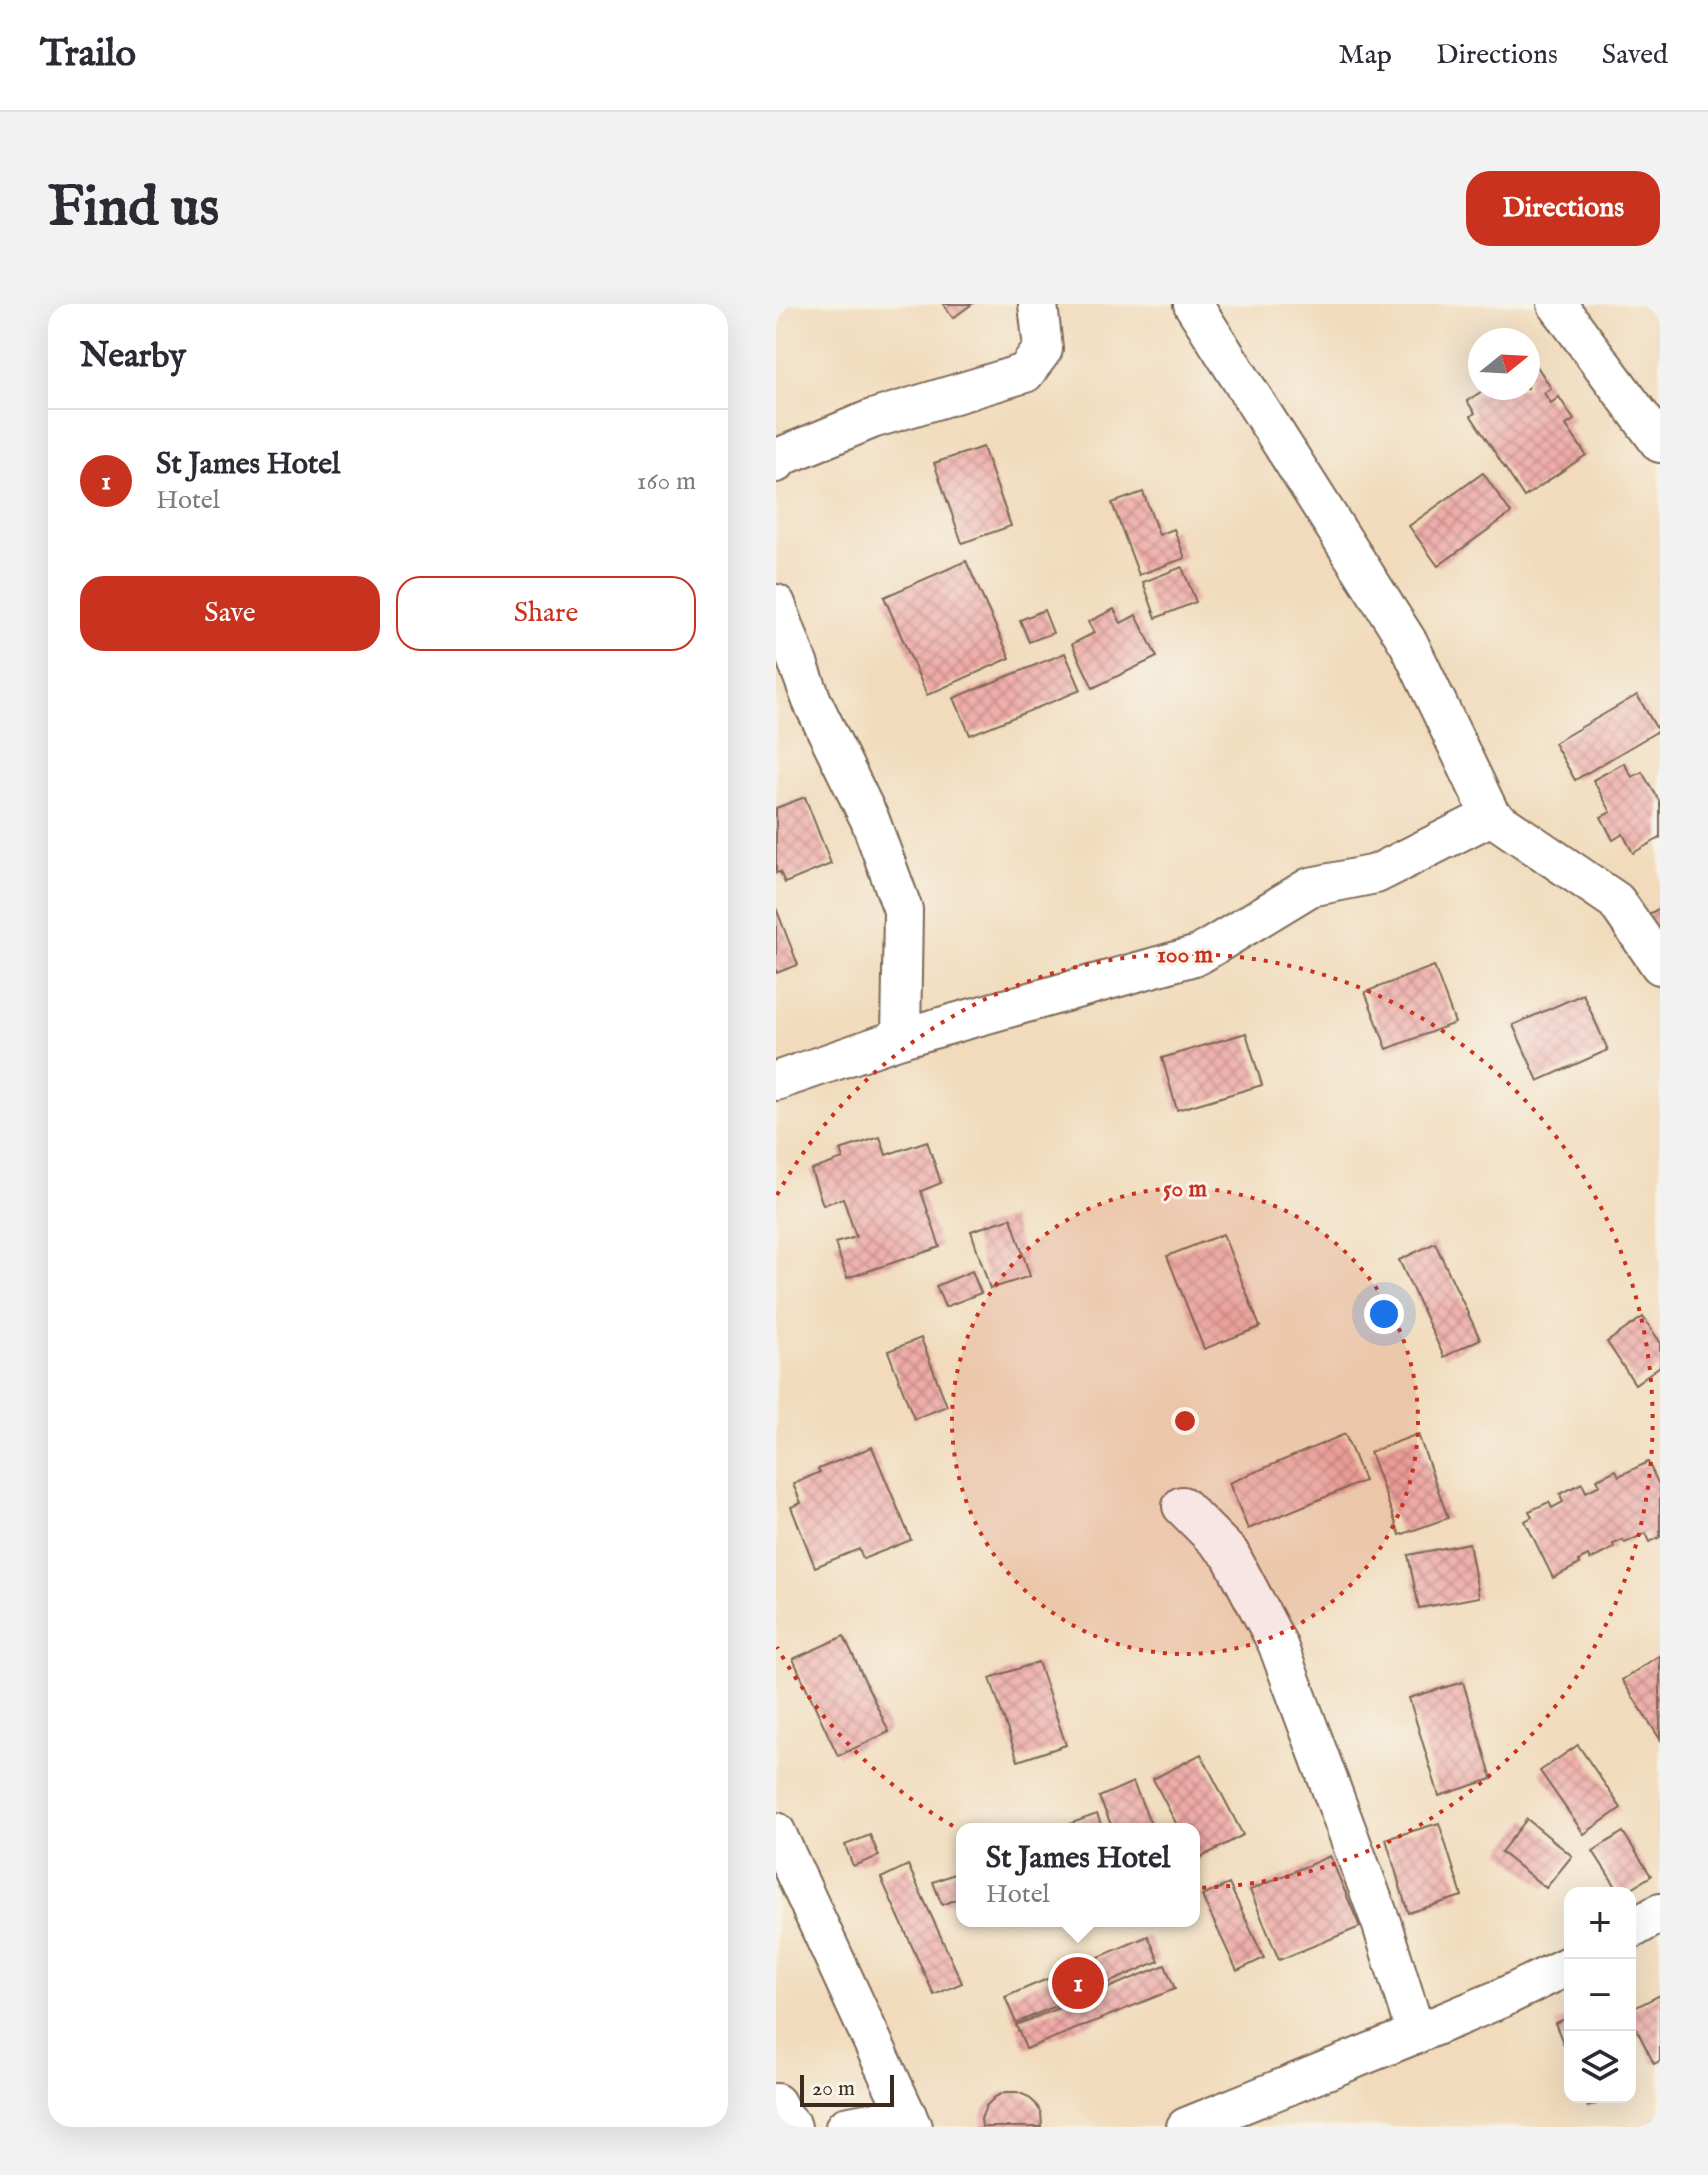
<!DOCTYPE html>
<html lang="en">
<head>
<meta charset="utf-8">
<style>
	:root { --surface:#fff; --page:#f2f2f3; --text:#2b2b33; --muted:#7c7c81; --line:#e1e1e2; --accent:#c8321e }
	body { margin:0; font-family:"IM FELL English",serif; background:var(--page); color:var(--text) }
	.controls { position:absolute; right:24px; bottom:24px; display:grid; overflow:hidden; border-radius:16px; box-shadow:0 8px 32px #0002 }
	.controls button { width:72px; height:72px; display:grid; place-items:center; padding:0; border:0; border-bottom:2px solid var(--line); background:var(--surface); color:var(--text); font:40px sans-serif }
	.compass { position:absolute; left:692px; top:24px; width:72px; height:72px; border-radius:50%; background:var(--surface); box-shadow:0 8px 32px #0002; rotate:72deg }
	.scale { position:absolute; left:24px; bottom:20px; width:94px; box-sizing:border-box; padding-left:8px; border:4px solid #3b2a1e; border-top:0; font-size:22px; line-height:28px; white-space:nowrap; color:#3b2a1e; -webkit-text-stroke:6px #f7f3e8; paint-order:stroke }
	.you { position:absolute; left:608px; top:1010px; width:28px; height:28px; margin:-20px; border:6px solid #fff; border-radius:50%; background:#1a73e8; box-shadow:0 0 0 12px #1a73e833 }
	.badge { display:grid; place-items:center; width:52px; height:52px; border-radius:50%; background:var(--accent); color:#fff; font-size:26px; font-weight:700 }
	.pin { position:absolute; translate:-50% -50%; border:4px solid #fff; box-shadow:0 2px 8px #0006 }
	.popup { position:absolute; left:180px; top:1519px; width:244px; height:104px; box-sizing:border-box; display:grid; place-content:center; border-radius:16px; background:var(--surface); filter:drop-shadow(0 2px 6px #0005); font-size:26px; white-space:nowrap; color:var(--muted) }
	.popup b { font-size:30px; color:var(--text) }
	.popup::after { content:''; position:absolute; left:50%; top:100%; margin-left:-16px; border:16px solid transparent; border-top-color:var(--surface) }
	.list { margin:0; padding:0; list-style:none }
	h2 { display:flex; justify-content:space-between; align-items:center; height:104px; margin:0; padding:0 32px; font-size:34px }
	h2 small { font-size:26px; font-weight:400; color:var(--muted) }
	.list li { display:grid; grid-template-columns:52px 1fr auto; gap:24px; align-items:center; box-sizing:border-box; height:144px; padding:0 32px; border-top:2px solid var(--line) }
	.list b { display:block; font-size:30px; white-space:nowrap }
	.list p { margin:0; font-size:26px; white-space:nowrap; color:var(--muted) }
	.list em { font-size:26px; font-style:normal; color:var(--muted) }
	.actions { display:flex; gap:16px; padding:24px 32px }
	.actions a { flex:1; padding:18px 0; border:2px solid var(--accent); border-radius:24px; text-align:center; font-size:28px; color:var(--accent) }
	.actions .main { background:var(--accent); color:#fff }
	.icon { flex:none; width:44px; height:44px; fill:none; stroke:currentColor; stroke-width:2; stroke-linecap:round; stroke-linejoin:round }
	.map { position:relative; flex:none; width:884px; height:1823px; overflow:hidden; border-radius:24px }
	header { display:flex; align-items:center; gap:48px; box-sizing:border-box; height:112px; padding:0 40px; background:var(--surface); border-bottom:2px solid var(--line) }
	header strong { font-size:38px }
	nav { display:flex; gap:44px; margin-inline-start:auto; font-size:28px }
	.intro { display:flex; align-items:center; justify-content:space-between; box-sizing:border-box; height:192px; padding:0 48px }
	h1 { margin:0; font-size:56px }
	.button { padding:20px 36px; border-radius:24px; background:var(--accent); color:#fff; font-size:28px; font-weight:700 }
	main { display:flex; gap:48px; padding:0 48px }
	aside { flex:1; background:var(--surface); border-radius:24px; box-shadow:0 8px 32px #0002 }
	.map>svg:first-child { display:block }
	.building { fill:url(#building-cross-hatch) }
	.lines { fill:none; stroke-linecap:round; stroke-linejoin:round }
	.minor-casing { stroke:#7b6855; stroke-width:42 }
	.minor { stroke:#fff; stroke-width:38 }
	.ring { fill:none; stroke:#c8321e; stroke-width:4; stroke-dasharray:4 8 }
	.centre { fill:#c8321e; stroke:#f7f3e8; stroke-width:4 }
	.ring-label { font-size:24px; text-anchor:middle; font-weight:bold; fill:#c8321e; stroke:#f7f3e8; stroke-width:6; stroke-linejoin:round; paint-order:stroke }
</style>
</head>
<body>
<header>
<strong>Trailo</strong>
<nav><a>Map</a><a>Directions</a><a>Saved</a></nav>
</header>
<div class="intro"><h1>Find us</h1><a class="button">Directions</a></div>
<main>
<aside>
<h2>Nearby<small></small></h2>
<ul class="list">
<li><span class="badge">1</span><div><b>St James Hotel</b><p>Hotel</p></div><em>160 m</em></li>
</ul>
<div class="actions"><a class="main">Save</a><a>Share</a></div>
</aside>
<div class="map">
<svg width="884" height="1823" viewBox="0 0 884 1823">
	<defs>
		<pattern id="building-cross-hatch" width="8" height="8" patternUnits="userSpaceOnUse" patternTransform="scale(2)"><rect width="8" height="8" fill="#efaba8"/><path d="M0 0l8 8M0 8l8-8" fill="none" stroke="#c38b88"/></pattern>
	</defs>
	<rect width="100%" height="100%" fill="#f7f3e8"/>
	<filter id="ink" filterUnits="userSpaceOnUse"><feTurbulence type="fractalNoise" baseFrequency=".0125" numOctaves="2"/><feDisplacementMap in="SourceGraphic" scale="16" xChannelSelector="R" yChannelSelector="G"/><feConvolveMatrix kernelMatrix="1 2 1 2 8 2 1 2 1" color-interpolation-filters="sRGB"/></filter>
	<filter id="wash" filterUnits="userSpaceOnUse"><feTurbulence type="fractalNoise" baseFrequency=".006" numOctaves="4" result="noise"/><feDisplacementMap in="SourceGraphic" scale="32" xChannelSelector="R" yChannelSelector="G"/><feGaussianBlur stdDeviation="1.8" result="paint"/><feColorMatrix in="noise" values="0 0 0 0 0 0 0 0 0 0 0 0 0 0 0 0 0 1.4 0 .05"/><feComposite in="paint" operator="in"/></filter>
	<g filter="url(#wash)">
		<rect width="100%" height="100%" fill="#f1dbbc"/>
		<g id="blocks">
			<g class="building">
				<polygon points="167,0 196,0 177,14"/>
				<polygon points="757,56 775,84 768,89 775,99 783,93 798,116 790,121 810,151 748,193 695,112 699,109 691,97 711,84 752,84 752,60"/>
				<polygon points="207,143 235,222 186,239 158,159"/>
				<polygon points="707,169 735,209 662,262 633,222"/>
				<polygon points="367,188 383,231 398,225 409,254 363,271 336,199"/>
				<polygon points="190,257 234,354 151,391 108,293"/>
				<polygon points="406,263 420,298 380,314 367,278"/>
				<polygon points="338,305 345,319 360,311 381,353 317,384 296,340 318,329 312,318"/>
				<polygon points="268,306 277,329 253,338 244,316"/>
				<polygon points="289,349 305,386 194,431 178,394"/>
				<polygon points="861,391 882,427 799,476 778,439"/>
				<polygon points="848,459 856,473 866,468 884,498 884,534 857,549 847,530 837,536 825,513 835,508 817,476"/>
				<polygon points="29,493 55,560 9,579 4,568 0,569 0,504"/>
				<polygon points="0,604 22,661 0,669"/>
				<polygon points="884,604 884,628 869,612"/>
				<polygon points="658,662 679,719 611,745 589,688"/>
				<polygon points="807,690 832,746 762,777 737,721"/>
				<polygon points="470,729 486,781 401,806 386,754"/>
				<polygon points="104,833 110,851 151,837 165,879 145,887 164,943 71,974 59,939 80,933 67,894 47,901 35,866 67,855 64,846"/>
				<polygon points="235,914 254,972 214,985 195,927"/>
				<polygon points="447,930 484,1023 428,1045 391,952"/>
				<polygon points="659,939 704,1035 668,1053 623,956"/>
				<polygon points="196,967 205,989 169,1003 160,982"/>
				<polygon points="867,1013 884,1038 884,1062 859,1080 831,1038"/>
				<polygon points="145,1034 171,1102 138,1115 112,1047"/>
				<polygon points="569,1130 588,1177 472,1225 453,1179"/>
				<polygon points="642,1130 672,1214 624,1231 594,1148"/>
				<polygon points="96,1143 135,1236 87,1255 83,1245 39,1263 15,1203 25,1199 17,1180 44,1168 42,1165"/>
				<polygon points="872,1158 884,1183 884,1233 874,1238 870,1229 849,1239 847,1236 837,1240 838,1244 814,1256 812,1252 802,1257 804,1260 777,1274 749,1217 756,1213 753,1207 773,1198 776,1204 787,1198 784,1190 806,1179 810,1188 824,1181 821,1175 840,1166 843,1172"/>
				<polygon points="693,1239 703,1293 643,1304 632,1251"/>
				<polygon points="68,1332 113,1428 62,1452 17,1355"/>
				<polygon points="884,1351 884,1435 846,1376"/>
				<polygon points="262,1358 290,1441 242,1457 214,1374"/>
				<polygon points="687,1378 716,1475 663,1492 633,1394"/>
				<polygon points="802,1441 845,1504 808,1530 764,1467"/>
				<polygon points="425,1450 467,1531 418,1557 418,1525 403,1525 377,1475"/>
				<polygon points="357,1478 377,1525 337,1525 323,1493"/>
				<polygon points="321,1510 327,1525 295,1525 293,1520"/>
				<polygon points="751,1515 796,1552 770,1584 725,1548"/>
				<polygon points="663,1519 686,1592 632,1609 610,1535"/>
				<polygon points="847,1528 875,1572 848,1589 844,1589 817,1547"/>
				<polygon points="94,1531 103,1552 77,1562 69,1541"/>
				<polygon points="554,1552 584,1623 503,1656 474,1586"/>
				<polygon points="132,1561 186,1679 158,1691 105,1574"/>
				<polygon points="186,1567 186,1593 166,1601 157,1578"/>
				<polygon points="453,1580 488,1654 461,1667 426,1592"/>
				<polygon points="372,1632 383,1657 240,1719 229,1693"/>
				<polygon points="389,1661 399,1685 250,1745 240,1721"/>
				<polygon points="884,1691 884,1757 878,1760 854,1712 854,1706"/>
				<polygon points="794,1713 794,1756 779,1719"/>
				<polygon points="229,1788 241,1788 251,1792 259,1799 265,1808 266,1823 206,1823 205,1815 210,1802 219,1793"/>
				<polygon points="808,1793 837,1793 812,1803"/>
			</g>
		</g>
	</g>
	<g filter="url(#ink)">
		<use href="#blocks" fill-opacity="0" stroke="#7b6855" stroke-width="2"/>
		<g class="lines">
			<g class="minor-casing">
				<g id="minor">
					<polyline points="781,0 884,139"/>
					<polyline points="0,159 4,153 96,115 249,69 267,45 262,0"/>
					<polyline points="0,300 36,397 94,516 127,606 125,734"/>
					<polyline points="715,512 840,597 884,661"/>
					<polyline points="0,777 125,734 422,651 534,583 600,570 715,512 633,340 417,0"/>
					<polyline points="406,1202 454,1250 501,1339 606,1621 640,1730"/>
					<polyline points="0,1528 136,1823"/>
					<polyline points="854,1626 884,1609"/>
					<polyline points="0,1799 7,1813 16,1823"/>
					<polyline points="69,1823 131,1811"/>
					<polyline points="410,1823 640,1730 726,1694 794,1661"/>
				</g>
			</g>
			<use href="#minor" class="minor"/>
		</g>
	</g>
	<circle cx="409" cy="1117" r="233" fill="#c8321e" fill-opacity=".12"/>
	<g class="ring">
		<circle cx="409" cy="1117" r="233"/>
		<path d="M1 891A467 467 0 1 1 1 1343"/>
	</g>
	<circle cx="409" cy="1117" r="12" class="centre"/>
	<g class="ring-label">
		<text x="409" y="658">100 m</text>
		<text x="409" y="892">50 m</text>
	</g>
</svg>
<div class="controls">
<button>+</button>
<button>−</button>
<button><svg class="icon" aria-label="layers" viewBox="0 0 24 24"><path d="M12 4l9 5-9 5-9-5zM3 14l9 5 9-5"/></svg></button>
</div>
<svg class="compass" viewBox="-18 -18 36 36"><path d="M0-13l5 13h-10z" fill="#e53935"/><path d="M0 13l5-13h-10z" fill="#7c7c81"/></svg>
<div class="scale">20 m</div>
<div class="you"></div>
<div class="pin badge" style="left:302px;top:1679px">1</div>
<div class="popup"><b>St James Hotel</b>Hotel</div>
</div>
</main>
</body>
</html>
